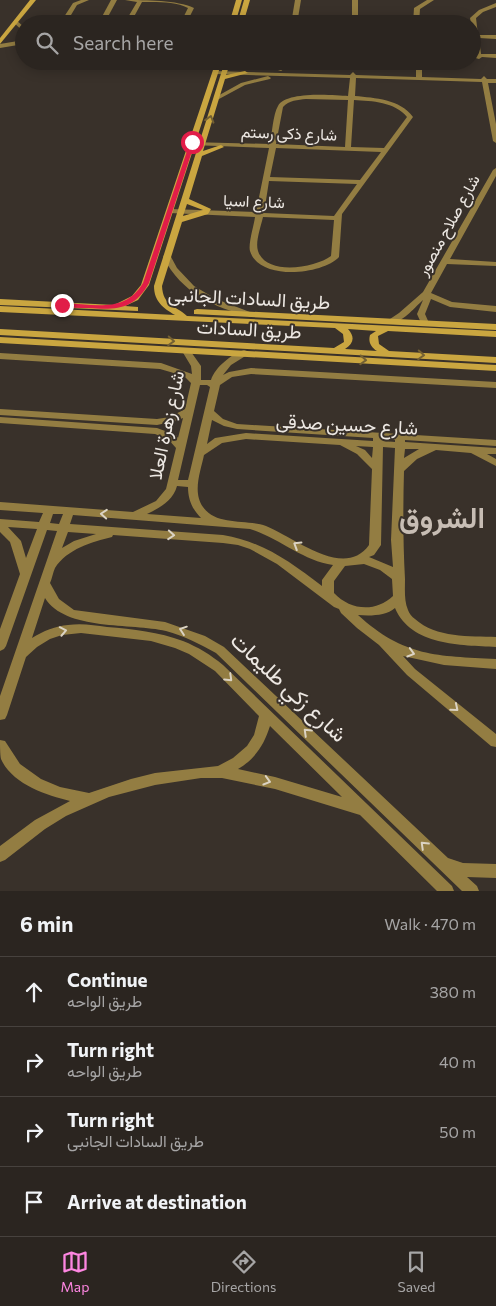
<!DOCTYPE html>
<html lang="en">
<head>
<meta charset="utf-8">
<style>
	:root { --surface:#2b2520; --page:#332d29; --text:#f1f3f6; --muted:#a6a5a5; --line:#47423e; --accent:#fd86e1 }
	body { margin:0; font-family:Commissioner,Vazirmatn,sans-serif; background:var(--page); color:var(--text) }
	.stop { position:absolute; width:15px; height:15px; margin:-11px; border:4px solid #e11d48; border-radius:50%; background:#fff }
	.stop.end { background:#e11d48; border-color:#fff; box-shadow:0 1px 5px #0008 }
	.list { margin:0; padding:0; list-style:none }
	h2 { display:flex; justify-content:space-between; align-items:center; height:65px; margin:0; padding:0 20px; font-size:21px }
	h2 small { font-size:16px; font-weight:400; color:var(--muted) }
	.list li { display:grid; grid-template-columns:32px 1fr auto; gap:15px; align-items:center; box-sizing:border-box; height:70px; padding:0 20px; border-top:1px solid var(--line) }
	.list b { display:block; font-size:19px; white-space:nowrap }
	.list p { margin:0; font-size:16px; white-space:nowrap; color:var(--muted) }
	.list em { font-size:16px; font-style:normal; color:var(--muted) }
	.icon { flex:none; width:28px; height:28px; fill:none; stroke:currentColor; stroke-width:2; stroke-linecap:round; stroke-linejoin:round }
	.map { position:relative; flex:none; width:496px; height:891px; overflow:hidden }
	.search { position:absolute; background:var(--surface); box-shadow:0 2px 12px #0003; left:15px; right:15px; top:15px; height:55px; display:flex; align-items:center; gap:12px; box-sizing:border-box; padding:0 18px; border-radius:28px; color:var(--muted); font-size:19px }
	.sheet { height:345px; background:var(--surface) }
	nav { display:flex; justify-content:space-around; align-items:center; box-sizing:border-box; height:70px; border-top:1px solid var(--line); background:var(--surface); font-size:14px; color:var(--muted) }
	nav a { display:grid; justify-items:center; gap:2px }
	nav .on { color:var(--accent) }
	.map>svg:first-child { display:block }
	.lines { fill:none; stroke-linecap:round; stroke-linejoin:round }
	.street { fill:#937d42; fill-rule:evenodd }
	.secondary { fill:#caa640; fill-rule:evenodd }
	.oneway { stroke:#736033 }
	.oneway2 { stroke:#dbd3c3 }
	.route { fill:#e11d48 }
	.labels { text-anchor:middle; stroke-width:4; stroke-linejoin:round; paint-order:stroke }
	.far-street-label { font-size:16px; fill:#ede8e3; stroke:#39312a }
	.street-label { font-size:19px; fill:#ede8e3; stroke:#39312a }
	.near-street-label { font-size:22px; fill:#ede8e3; stroke:#39312a }
	.town-label { font-size:29px; font-weight:bold; fill:#c7bdb4; stroke:#39312a }
</style>
</head>
<body>
<div class="map">
<svg width="496" height="891" viewBox="0 0 496 891">
	<rect width="100%" height="100%" fill="#39312a"/>
	<g class="lines">
		<g class="street">
			<polygon points="81,0 89,0 77,5 68,20 70,24 65,24 62,20 73,3"/>
			<polygon points="111,0 117,0 104,24 98,24"/>
			<path d="M125,0c21,0 52,0 69,8l-8,16h-6l8,-16c-13,-7 -32,-6 -46,-6l-12,22h-6l13,-22z"/>
			<polygon points="295,0 301,0 297,24 291,24"/>
			<rect x="352" y="0" width="6" height="24"/>
			<polygon points="427,0 434,0 420,9 419,24 413,24 414,8"/>
			<polygon points="496,3 496,7 483,12 476,18 478,35 496,35 496,39 479,38 481,54 496,54 496,58 482,57 479,59 472,57 472,53 476,53 470,18 479,10"/>
			<polygon points="16,20 24,27 24,32 13,22"/>
			<polygon points="24,40 24,44 0,48 0,44"/>
			<polygon points="250,61 260,61 284,69 281,71"/>
			<path d="M416,61h6v16l59,2 3,-3 3,3h9v4h-8l8,41v19l-3,-2 -11,-59 -126,-4 -1,18c20,2 45,3 58,21l-71,97 -3,43c-17,18 -80,24 -89,-6 -2,-7 4,-26 5,-34l-85,-4 -4,-2 4,-2 86,3 13,-64 -77,-3 -2,-1v-2l80,2c2,-10 3,-30 8,-38 8,-15 55,-11 70,-10l2,-18 -134,-4 -2,-1v-2l136,4 3,-3 3,3 60,2zM306,99l42,1 -3,47 -69,-3 7,-37c6,-7 15,-7 23,-8zM354,100c18,1 41,2 53,17l-23,31 -33,-1zM276,148l105,4 -21,28 -90,-3zM269,181l88,3 -23,32 -70,-3zM263,217l71,3 -3,36c-16,12 -65,20 -73,-5 -3,-9 3,-25 5,-34z"/>
			<polygon points="268,76 271,78 270,79 245,85 219,99 214,98 241,83"/>
			<path d="M496,168v8l-46,83 46,3v4l-49,-2 -16,29 21,9 44,4v6l-46,-5 -19,-8 -6,15 4,9 -1,2h-6l-5,-11 6,-14c-10,9 -21,24 -35,23l-1,-2 12,-8 24,-21 70,-122z"/>
			<path d="M164,255h6l7,13 17,18 22,13 39,15 -4,3c-38,-10 -69,-24 -88,-60z"/>
			<path d="M186,348l3,1 12,17v14h10c4,-13 21,-26 33,-30l3,1 1,2 -1,2 -16,10 -8,10 6,-3 22,-4 245,14v6l-245,-14 -19,3 -12,8 -6,26 9,8 14,5 259,16v6l-91,-6v2l91,6v6h-9l9,5v7l-25,-13 -35,-3 -19,9 -13,12c-1,36 -1,72 1,108 0,10 -1,22 3,31 1,3 4,7 7,9 21,19 55,17 81,18v10c-35,-2 -85,-1 -101,-39 -9,8 -25,8 -37,7 46,42 79,41 138,44v10l-52,-4 -41,-9 12,13 81,65v13l-5,-1 -84,-71 -28,-30 -22,-17 -16,-15 -2,-4 -5,-2 -57,-43 -27,-15 -12,-4 -15,-2 -110,-8 -1,2c-20,5 -45,12 -57,31 -2,4 -3,11 -5,15l9,16 15,11 91,12 40,14 19,11 224,211 15,5 33,1v14l-29,-1 10,9 2,5h-17l-246,-238c-16,-9 -32,-17 -50,-22 -34,-8 -101,0 -121,-33l-13,40c11,-7 24,-12 36,-13 13,-2 26,0 39,2 26,2 52,5 76,14 15,6 28,14 40,24l229,221 2,5h-17l-77,-76 -85,-26 -53,-11h-21l-46,7 -46,12 -43,19 -21,13 -40,31 -5,2v-16l35,-26 35,-19c-24,-6 -58,-17 -69,-42 -1,-5 -1,-14 -1,-19l5,1 15,23 21,15 19,8 29,6 42,-14 24,-6 63,-7 15,-8 14,-12 7,-11 5,-19 -44,-45 -26,-17 -14,-6 -24,-7 -70,-8 -19,2 -12,4 -13,8 -11,10 -19,58 -2,4 -5,1v-24l57,-165 -10,-1 -41,116 -2,3 -4,2v-22l20,-55 -10,-32 -10,-10v-13l39,3 4,-9 -43,-3v-8l133,10 23,-11 10,-12 10,-41 -8,-9 -13,-5 -155,-11v-6l157,11 19,7 2,3 5,-20 -7,3 -19,4 -157,-10v-6l157,10 13,-2 15,-8 6,-26 -7,-7 -24,-7 -160,-10v-6l161,10 31,11 -1,-8 -9,-15zM200,385h7l3,2 -22,93h-10zM212,420l12,6 13,3 136,9v3l-127,-8 -31,5 -8,6zM246,439l94,6 17,9 15,15 -3,76c-25,35 -75,-8 -103,-19 -20,-7 -50,0 -63,-19 -11,-15 -2,-37 1,-52l18,-12zM383,439l12,1v2l-12,-1zM356,446l17,1 -1,11 -7,-8zM383,447l12,1 -4,92 2,27 -24,-10 5,-2 7,-10zM405,449h14l-15,9zM177,486l11,1c0,12 4,22 13,31l-54,-4c12,-6 26,-13 30,-28zM53,514h10l-4,10 -9,-1zM73,515l177,14c29,9 53,32 83,36l-11,15v6c-32,-24 -58,-44 -99,-51l-153,-11zM8,527l29,2 -11,29 -5,-17zM68,532l28,2 -22,7 -12,7zM364,564l16,6 12,9 1,17c-18,17 -43,14 -59,-3v-12l11,-15zM270,726l72,71 -67,-20 -37,-8c17,-10 26,-24 32,-43z"/>
		</g>
		<g class="secondary">
			<polygon points="30,0 36,0 0,44 0,38"/>
			<polygon points="236,0 242,0 235,24 229,24"/>
			<polygon points="244,0 250,0 243,24 237,24"/>
			<polygon points="216,61 222,61 149,285 138,300 125,306 138,307 138,311 0,305 0,299 114,305 132,296 141,285"/>
			<path d="M225,61h6l-5,14 19,-4 3,2 -23,6 -22,72 18,-6 3,2 -22,9 -13,43 22,10 -3,5 -26,8 -20,64c1,20 13,19 25,30l309,15v6l-108,-6 -10,5 1,8 10,7 107,6v6l-496,-28v-6l334,19 10,-6 -1,-8 -8,-6 -335,-16v-6l175,9c-12,-7 -21,-14 -21,-29zM187,204l16,6 -20,6zM348,329l28,2 -6,4c-2,7 1,12 7,16l-32,-2c9,-6 10,-12 3,-20z"/>
			<polygon points="197,309 496,324 496,330 194,314 194,310"/>
			<polygon points="0,337 496,365 496,371 0,343"/>
		</g>
	</g>
	<defs><path id="oneway-chevron" d="M-2-3.5L2.5 0L-2 3.5" fill="none" stroke-width="1.6" stroke-linecap="round" stroke-linejoin="round" transform="scale(1.25)"/></defs>
	<g class="oneway">
		<use href="#oneway-chevron" transform="translate(210 119) rotate(-73)"/>
		<use href="#oneway-chevron" transform="translate(171 341) rotate(3)"/>
		<use href="#oneway-chevron" transform="translate(421 355) rotate(3)"/>
		<use href="#oneway-chevron" transform="translate(363 360) rotate(3)"/>
	</g>
	<g class="oneway2">
		<use href="#oneway-chevron" transform="translate(104 514) rotate(-176)"/>
		<use href="#oneway-chevron" transform="translate(171 535) rotate(4)"/>
		<use href="#oneway-chevron" transform="translate(297 545) rotate(-148)"/>
		<use href="#oneway-chevron" transform="translate(183 630) rotate(-161)"/>
		<use href="#oneway-chevron" transform="translate(63 631) rotate(-11)"/>
		<use href="#oneway-chevron" transform="translate(411 653) rotate(16)"/>
		<use href="#oneway-chevron" transform="translate(229 678) rotate(44)"/>
		<use href="#oneway-chevron" transform="translate(455 708) rotate(40)"/>
		<use href="#oneway-chevron" transform="translate(307 732) rotate(-136)"/>
		<use href="#oneway-chevron" transform="translate(267 781) rotate(16)"/>
		<use href="#oneway-chevron" transform="translate(424 845) rotate(-136)"/>
	</g>
	<path class="route" d="M192,141l3,1 -46,141c-15,27 -33,27 -61,25 -9,0 -19,0 -28,-2v-3h2c31,1 63,11 81,-20l47,-141z"/>
	<g class="labels">
		<g class="far-street-label">
			<text transform="translate(289 133) rotate(2)" y="6">شارع ذكى رستم</text>
			<text transform="translate(254 201) rotate(2)" y="6">شارع اسيا</text>
			<text transform="translate(448 225) rotate(-61)" y="6">شارع صلاح منصور</text>
		</g>
		<g class="street-label">
			<text transform="translate(249 298) rotate(3)" y="7">طريق السادات الجانبى</text>
			<text transform="translate(249 329) rotate(3)" y="7">طريق السادات</text>
			<text transform="translate(347 424) rotate(3)" y="7">شارع حسين صدقى</text>
			<text transform="translate(166 425) rotate(-78)" y="7">شارع زهرة العلا</text>
		</g>
		<g class="near-street-label">
			<text transform="translate(289 687) rotate(43)" y="8">شارع زكي طليمات</text>
		</g>
		<g class="town-label">
			<text x="442" y="528">الشروق</text>
		</g>
	</g>
</svg>
<div class="stop" style="left:192px;top:142px"></div>
<div class="stop end" style="left:62px;top:305px"></div>
<div class="search"><svg class="icon" aria-label="search" viewBox="0 0 24 24"><circle cx="10" cy="10" r="6"/><path d="M15 15l6 6"/></svg>Search here</div>
</div>
<section class="sheet">
<h2>6 min<small>Walk · 470 m</small></h2>
<ul class="list">
<li><svg class="icon" aria-label="ahead" viewBox="0 0 24 24"><path d="M12 20V5M6 11l6-6 6 6"/></svg><div><b>Continue</b><p>طريق الواحه</p></div><em>380 m</em></li>
<li><svg class="icon" aria-label="right" viewBox="0 0 24 24"><path d="M7 20v-9h11M14 6l5 5-5 5"/></svg><div><b>Turn right</b><p>طريق الواحه</p></div><em>40 m</em></li>
<li><svg class="icon" aria-label="right" viewBox="0 0 24 24"><path d="M7 20v-9h11M14 6l5 5-5 5"/></svg><div><b>Turn right</b><p>طريق السادات الجانبى</p></div><em>50 m</em></li>
<li><svg class="icon" aria-label="arrive" viewBox="0 0 24 24"><path d="M6 21V4h12l-3 4 3 4H6"/></svg><div><b>Arrive at destination</b></div></li>
</ul>
</section>
<nav>
<a class="on"><svg class="icon" aria-label="map" viewBox="0 0 24 24"><path d="M3 6l6-2 6 2 6-2v14l-6 2-6-2-6 2zM9 4v14M15 6v14"/></svg>Map</a>
<a><svg class="icon" aria-label="directions" viewBox="0 0 24 24"><path d="M12 3l9 9-9 9-9-9zM9 14v-3h6M13 9l2 2-2 2"/></svg>Directions</a>
<a><svg class="icon" aria-label="saved" viewBox="0 0 24 24"><path d="M7 4h10v16l-5-4-5 4z"/></svg>Saved</a>
</nav>
</body>
</html>
